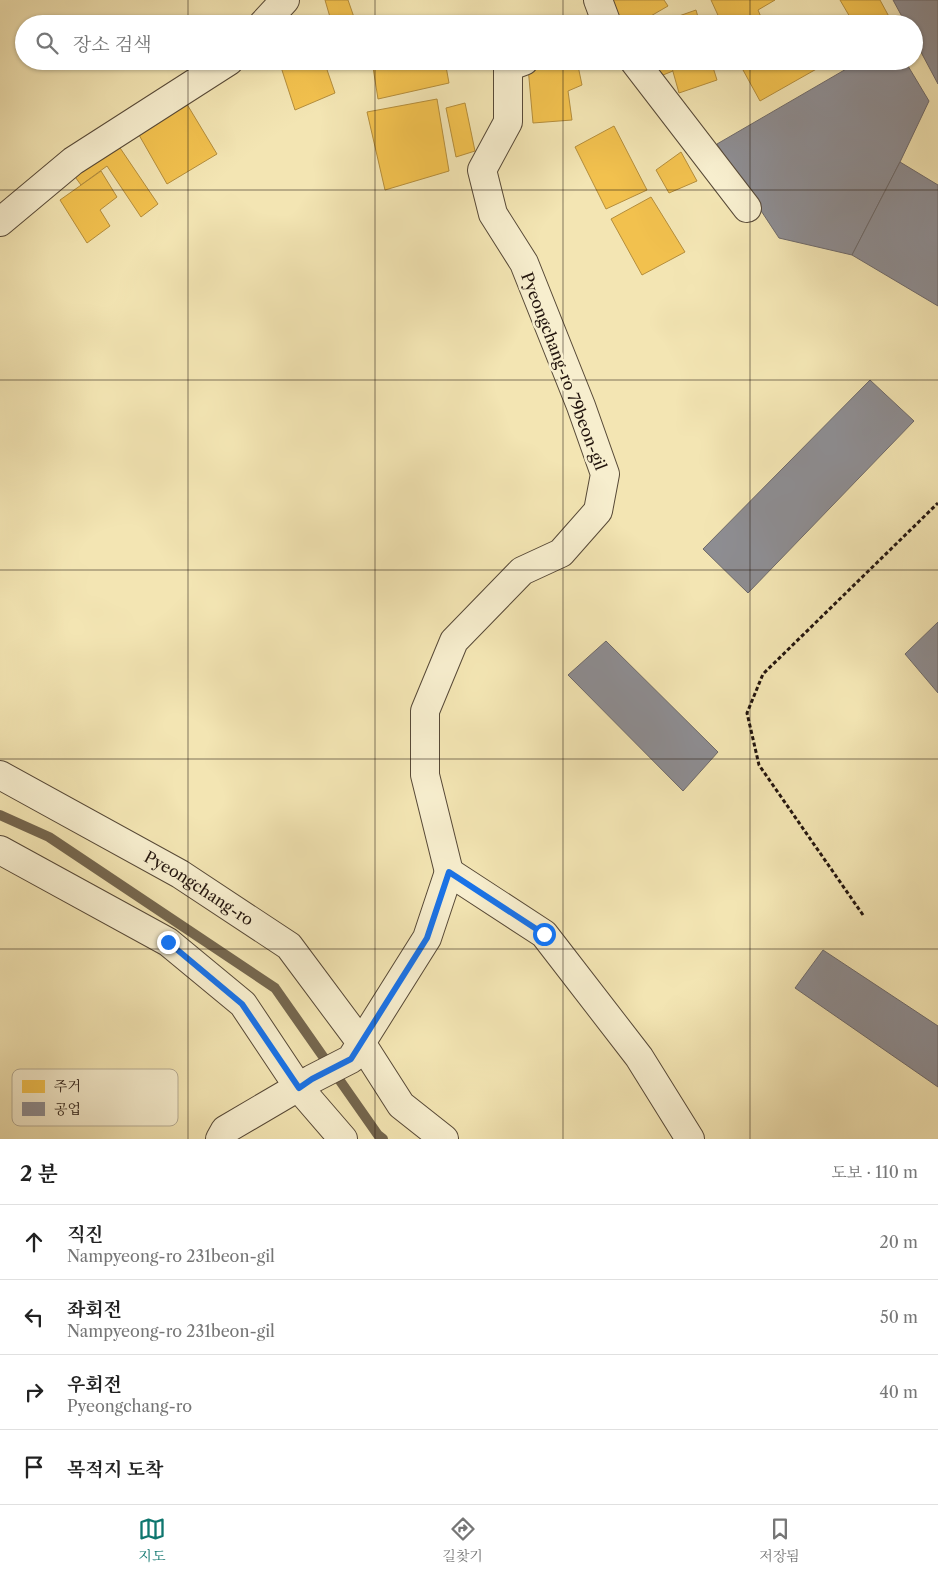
<!DOCTYPE html>
<html lang="ko">
<head>
<meta charset="utf-8">
<style>
	:root { --surface:#fff; --page:#f6f6f6; --text:#222; --muted:#767676; --line:#e0e0e0; --accent:#0f766e }
	body { margin:0; font-family:"Libre Caslon Text","Noto Serif KR",serif; background:var(--page); color:var(--text) }
	.stop { position:absolute; width:15px; height:15px; margin:-11px; border:4px solid #1a73e8; border-radius:50%; background:#fff }
	.stop.end { background:#1a73e8; border-color:#fff; box-shadow:0 1px 5px #0008 }
	.list { margin:0; padding:0; list-style:none }
	h2 { display:flex; justify-content:space-between; align-items:center; height:65px; margin:0; padding:0 20px; font-size:21px }
	h2 small { font-size:16px; font-weight:400; color:var(--muted) }
	.list li { display:grid; grid-template-columns:32px 1fr auto; gap:15px; align-items:center; box-sizing:border-box; height:75px; padding:0 20px; border-top:1px solid var(--line) }
	.list b { display:block; font-size:19px; white-space:nowrap }
	.list p { margin:0; font-size:16px; white-space:nowrap; color:var(--muted) }
	.list em { font-size:16px; font-style:normal; color:var(--muted) }
	.icon { flex:none; width:28px; height:28px; fill:none; stroke:currentColor; stroke-width:2; stroke-linecap:round; stroke-linejoin:round }
	.map { position:relative; flex:none; width:938px; height:1139px; overflow:hidden }
	.search { position:absolute; background:var(--surface); box-shadow:0 1px 4px #0004; left:15px; right:15px; top:15px; height:55px; display:flex; align-items:center; gap:12px; box-sizing:border-box; padding:0 18px; border-radius:28px; color:var(--muted); font-size:19px }
	.sheet { height:365px; background:var(--surface) }
	nav { display:flex; justify-content:space-around; align-items:center; box-sizing:border-box; height:70px; border-top:1px solid var(--line); background:var(--surface); font-size:14px; color:var(--muted) }
	nav a { display:grid; justify-items:center; gap:2px }
	nav .on { color:var(--accent) }
	.map>svg:first-child { display:block }
	.homes { fill:#f2c14e; stroke:#b48d3b }
	.industry { fill:#8d8d92; stroke:#6d696a }
	.lines { fill:none; stroke-linecap:round; stroke-linejoin:round }
	.stream { stroke:#75674f; stroke-width:10 }
	.minor-casing { stroke:#574937; stroke-width:30 }
	.path { stroke:#23150e; stroke-width:3; stroke-dasharray:4 2.5; stroke-linecap:butt }
	.minor { stroke:#f7eece; stroke-width:28 }
	.route { stroke:#1a73e8; stroke-width:6 }
	.grid { fill:none; stroke:#23150e; stroke-width:1; stroke-opacity:0.55 }
	.labels { text-anchor:middle; stroke-width:5; stroke-linejoin:round; paint-order:stroke }
	.street-label { font-size:16px; fill:#23150e; stroke:#f7eece }
	.key { fill:#f7eece; stroke:#b7ad94; stroke-width:1 }
	.key-label { font-size:14px; fill:#23150e }
</style>
</head>
<body>
<div class="map">
<svg width="938" height="1139" viewBox="0 0 938 1139">
	<rect width="100%" height="100%" fill="#f3e5b3"/>
	<filter id="stains"><feTurbulence type="fractalNoise" baseFrequency=".004" numOctaves="4"/><feColorMatrix values="0 0 0 0 .2 0 0 0 0 .09 0 0 0 0 .02 0 0 0 .5 -.17"/></filter>
	<radialGradient id="worn" r=".72"><stop offset=".6" stop-color="#630" stop-opacity="0"/><stop offset="1" stop-color="#630" stop-opacity=".3"/></radialGradient>
	<g class="homes">
		<polygon points="325,0 348,0 356,23 332,24"/>
		<polygon points="610,0 664,0 668,6 637,24 624,24"/>
		<polygon points="711,0 775,0 758,10 764,24 722,24"/>
		<polygon points="840,0 880,0 893,24 854,24"/>
		<polygon points="696,10 700,24 659,24 659,23"/>
		<polygon points="438,16 439,24 406,24"/>
		<polygon points="279,61 324,61 335,93 295,110"/>
		<polygon points="372,61 445,61 449,83 378,99"/>
		<polygon points="544,61 577,61 582,85 568,91 572,120 533,123 528,67"/>
		<polygon points="647,61 670,61 673,71 653,79"/>
		<polygon points="670,61 711,61 717,80 679,93"/>
		<polygon points="739,61 759,61 743,70"/>
		<polygon points="759,61 817,61 820,67 760,101 743,70"/>
		<polygon points="182,96 217,154 167,184 135,128"/>
		<polygon points="437,99 449,171 385,190 367,112"/>
		<polygon points="465,103 475,151 456,157 446,108"/>
		<polygon points="614,126 647,190 606,209 575,147"/>
		<polygon points="114,139 158,204 141,217 107,166 81,185 70,170"/>
		<polygon points="681,152 697,181 669,193 656,170"/>
		<polygon points="101,171 117,197 100,210 110,226 87,243 60,200"/>
		<polygon points="651,197 685,252 642,275 611,219"/>
	</g>
	<g class="industry">
		<polygon points="893,0 938,0 938,84 914,39 914,24 906,24"/>
		<polygon points="860,61 905,61 929,101 900,162 852,255 779,238 717,144"/>
		<polygon points="900,162 938,185 938,306 852,255"/>
		<polygon points="870,380 914,421 748,593 703,549"/>
		<polygon points="938,622 938,693 905,654"/>
		<polygon points="606,641 718,752 683,791 568,675"/>
		<polygon points="823,950 938,1026 938,1087 795,988"/>
	</g>
	<g class="lines">
		<polyline class="stream" points="0,815 49,837 275,988 378,1135 383,1139"/>
		<g class="minor-casing">
			<g id="minor">
				<polyline points="598,0 607,24"/>
				<polyline points="263,24 285,0"/>
				<polyline points="634,61 747,208"/>
				<polyline points="0,222 73,161 229,61"/>
				<path id="s1" d="M0,775l180,99 109,72 73,98 39,61 43,34"/>
				<polyline points="0,850 168,942 243,1004 299,1088 343,1139"/>
				<polyline points="449,872 425,775 425,711 454,641 522,571 561,553 598,511 605,474 581,406 524,263 493,214 482,170 508,122 508,67 524,61"/>
				<polyline points="220,1139 225,1130 312,1079 351,1059 427,938 449,872 544,934 639,1057 690,1139"/>
			</g>
		</g>
		<polyline class="path" points="863,915 759,765 747,713 763,674 938,503"/>
		<use href="#minor" class="minor"/>
	</g>
	<g class="lines">
		<polyline class="route" points="168,942 242,1004 299,1088 312,1079 351,1059 427,938 449,872 544,934"/>
	</g>
	<path class="grid" d="M188,0v24M375,0v24M563,0v24M750,0v24M188,61v1078M375,61v1078M563,61v1078M750,61v1078M0,190h938M0,380h938M0,570h938M0,759h938M0,949h938"/>
	<g class="labels">
		<g class="street-label">
			<text transform="translate(564 371) rotate(69)" y="6">Pyeongchang-ro 79beon-gil</text>
			<text dy="6" stroke="none"><textPath href="#s1" startOffset="229">Pyeongchang-ro</textPath></text>
		</g>
	</g>
	<rect x="12" y="1069" width="166" height="57" rx="8" class="key"/>
	<rect x="22" y="1080" width="23" height="13" fill="#f2c14e"/>
	<rect x="22" y="1102" width="23" height="14" fill="#8d8d92"/>
	<g class="key-label">
		<text x="54" y="1091">주거</text>
		<text x="54" y="1114">공업</text>
	</g>
	<rect width="100%" height="100%" filter="url(#stains)"/>
	<rect width="100%" height="100%" fill="url(#worn)"/>
</svg>
<div class="stop" style="left:544px;top:934px"></div>
<div class="stop end" style="left:168px;top:942px"></div>
<div class="search"><svg class="icon" aria-label="search" viewBox="0 0 24 24"><circle cx="10" cy="10" r="6"/><path d="M15 15l6 6"/></svg>장소 검색</div>
</div>
<section class="sheet">
<h2>2 분<small>도보 · 110 m</small></h2>
<ul class="list">
<li><svg class="icon" aria-label="ahead" viewBox="0 0 24 24"><path d="M12 20V5M6 11l6-6 6 6"/></svg><div><b>직진</b><p>Nampyeong-ro 231beon-gil</p></div><em>20 m</em></li>
<li><svg class="icon" aria-label="left" viewBox="0 0 24 24"><path d="M17 20v-9H6M10 6l-5 5 5 5"/></svg><div><b>좌회전</b><p>Nampyeong-ro 231beon-gil</p></div><em>50 m</em></li>
<li><svg class="icon" aria-label="right" viewBox="0 0 24 24"><path d="M7 20v-9h11M14 6l5 5-5 5"/></svg><div><b>우회전</b><p>Pyeongchang-ro</p></div><em>40 m</em></li>
<li><svg class="icon" aria-label="arrive" viewBox="0 0 24 24"><path d="M6 21V4h12l-3 4 3 4H6"/></svg><div><b>목적지 도착</b></div></li>
</ul>
</section>
<nav>
<a class="on"><svg class="icon" aria-label="map" viewBox="0 0 24 24"><path d="M3 6l6-2 6 2 6-2v14l-6 2-6-2-6 2zM9 4v14M15 6v14"/></svg>지도</a>
<a><svg class="icon" aria-label="directions" viewBox="0 0 24 24"><path d="M12 3l9 9-9 9-9-9zM9 14v-3h6M13 9l2 2-2 2"/></svg>길찾기</a>
<a><svg class="icon" aria-label="saved" viewBox="0 0 24 24"><path d="M7 4h10v16l-5-4-5 4z"/></svg>저장됨</a>
</nav>
</body>
</html>
